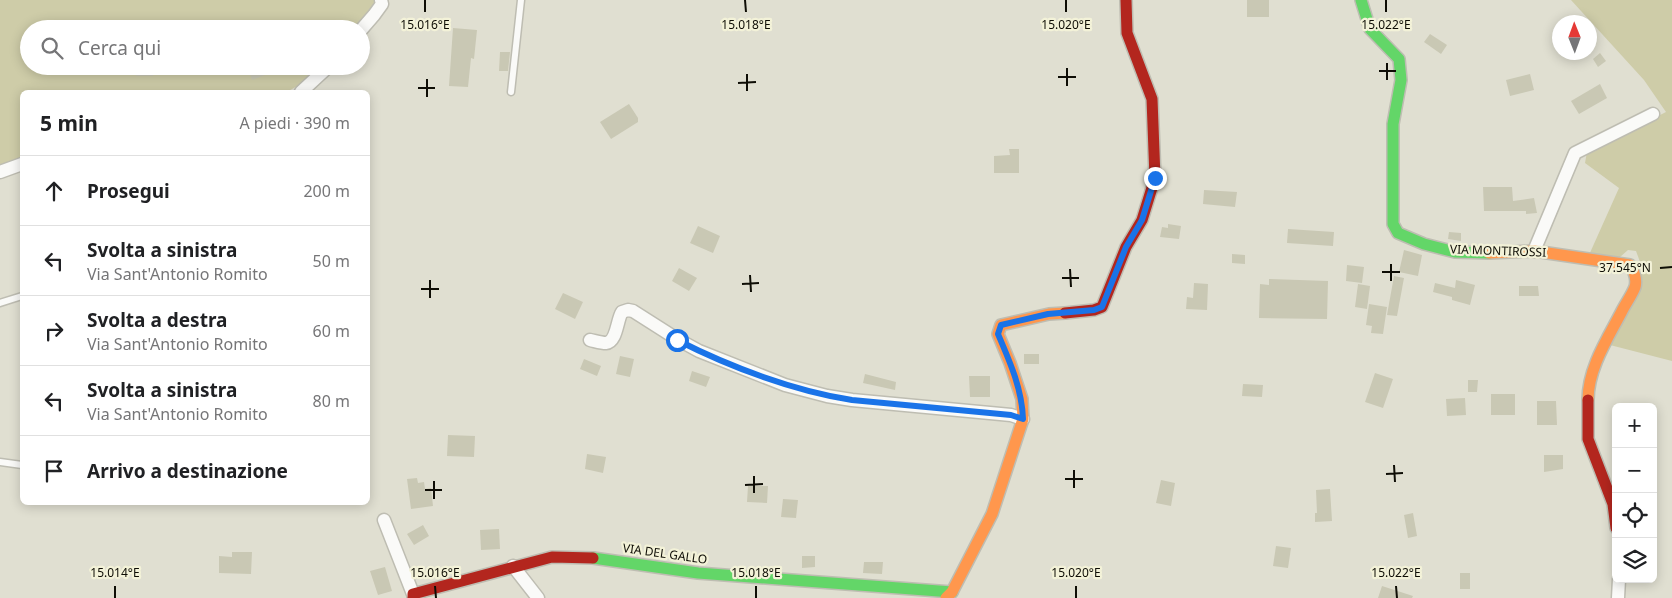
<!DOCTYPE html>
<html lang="it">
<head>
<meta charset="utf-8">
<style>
	:root { --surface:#fff; --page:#f2f2f2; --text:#202124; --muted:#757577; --line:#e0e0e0 }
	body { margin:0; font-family:"Noto Sans",sans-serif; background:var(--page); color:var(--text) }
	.controls { position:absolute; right:15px; bottom:15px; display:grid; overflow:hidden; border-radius:8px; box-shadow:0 2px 12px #0003 }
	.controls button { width:45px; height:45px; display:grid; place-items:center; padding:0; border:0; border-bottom:1px solid var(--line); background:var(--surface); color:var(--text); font:25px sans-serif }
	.compass { position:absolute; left:1552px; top:15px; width:45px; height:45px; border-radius:50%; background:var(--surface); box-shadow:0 2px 12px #0003; rotate:359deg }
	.stop { position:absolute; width:15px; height:15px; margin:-11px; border:4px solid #1a73e8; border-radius:50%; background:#fff }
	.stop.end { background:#1a73e8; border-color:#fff; box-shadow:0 1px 5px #0008 }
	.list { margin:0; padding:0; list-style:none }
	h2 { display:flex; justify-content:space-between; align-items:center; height:65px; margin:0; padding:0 20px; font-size:21px }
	h2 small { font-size:16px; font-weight:400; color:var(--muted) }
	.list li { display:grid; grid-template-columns:32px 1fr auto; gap:15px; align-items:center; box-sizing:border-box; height:70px; padding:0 20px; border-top:1px solid var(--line) }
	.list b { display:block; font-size:19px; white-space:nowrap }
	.list p { margin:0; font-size:16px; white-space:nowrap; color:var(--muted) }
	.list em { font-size:16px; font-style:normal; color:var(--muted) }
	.icon { flex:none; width:28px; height:28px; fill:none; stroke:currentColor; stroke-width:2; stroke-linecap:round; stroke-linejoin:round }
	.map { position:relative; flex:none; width:1672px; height:598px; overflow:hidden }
	.search { position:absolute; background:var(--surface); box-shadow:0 2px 12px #0003; left:20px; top:20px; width:350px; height:55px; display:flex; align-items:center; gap:12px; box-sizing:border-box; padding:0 18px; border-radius:28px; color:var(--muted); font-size:19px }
	.panel { position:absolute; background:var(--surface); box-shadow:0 2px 12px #0003; left:20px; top:90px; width:350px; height:415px; border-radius:8px }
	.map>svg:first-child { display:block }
	.green { fill:#cecca8 }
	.building { fill:#c9c8b4 }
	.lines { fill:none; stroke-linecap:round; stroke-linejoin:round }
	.lane-casing { stroke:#bebdb2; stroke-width:9 }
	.street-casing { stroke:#bebdb2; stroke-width:15 }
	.fast-casing { stroke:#bebdb2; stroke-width:14 }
	.slow-casing { stroke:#bebdb2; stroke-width:14 }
	.jam-casing { stroke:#bebdb2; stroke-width:14 }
	.lane { stroke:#fafaf8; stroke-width:6 }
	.street { stroke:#fafaf8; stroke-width:12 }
	.fast { stroke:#63d668; stroke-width:11 }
	.slow { stroke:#ff974d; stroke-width:11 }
	.jam { stroke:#b3261e; stroke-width:11 }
	.route { stroke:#1a73e8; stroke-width:6 }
	.ticks { fill:none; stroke:#0e0d05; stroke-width:2 }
	.labels { text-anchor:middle; stroke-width:4.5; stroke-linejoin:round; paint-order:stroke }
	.street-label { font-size:12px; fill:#0e0d05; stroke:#f3f2d8 }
	.ticks-label { font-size:12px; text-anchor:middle; fill:#0e0d05; stroke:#f3f2d8; stroke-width:4.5; stroke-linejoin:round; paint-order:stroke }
</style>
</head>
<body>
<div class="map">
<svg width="1672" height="598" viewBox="0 0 1672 598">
	<rect width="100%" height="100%" fill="#e0dfd1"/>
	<g class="green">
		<polygon points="0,0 376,0 376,5 356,29 29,29 29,66 322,66 314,76 287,92 22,92 22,159 0,168"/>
		<polygon points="1571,0 1672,0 1672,361 1610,345 1643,270 1636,251 1628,250 1620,257 1589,255 1619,188 1585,163 1587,152 1666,112 1644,80"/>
	</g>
	<g class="building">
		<rect x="1247" y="0" width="22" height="17"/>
		<polygon points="453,28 477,30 474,59 471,58 468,87 449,86"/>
		<polygon points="1430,34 1447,45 1441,54 1424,42"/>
		<polygon points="500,52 510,52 508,71 499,71"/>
		<polygon points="1600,53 1606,61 1598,67 1593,59"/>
		<polygon points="135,66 153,66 153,76 136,76"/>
		<polygon points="247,66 286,66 286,67 252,80"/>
		<polygon points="1530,74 1534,90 1510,96 1506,80"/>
		<polygon points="1600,84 1607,98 1579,114 1571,101"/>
		<polygon points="629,104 638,118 638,122 611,139 600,122"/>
		<polygon points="1009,149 1019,149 1019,173 994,173 994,156 1010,155"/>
		<polygon points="1483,187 1512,187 1513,201 1534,198 1537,213 1526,214 1526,211 1484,211"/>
		<polygon points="1204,190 1237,192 1235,207 1203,204"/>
		<polygon points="1168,224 1181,226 1179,239 1160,237 1162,227 1168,228"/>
		<polygon points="698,226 720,236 713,253 690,243"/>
		<polygon points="1288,229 1334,232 1333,246 1287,243"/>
		<polygon points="1449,232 1461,233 1461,241 1448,239"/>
		<polygon points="1404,250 1422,255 1418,276 1399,272"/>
		<polygon points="1232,254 1245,255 1245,264 1232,263"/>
		<polygon points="1347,265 1364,267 1362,283 1346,281"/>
		<polygon points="679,268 697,278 689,291 672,281"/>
		<polygon points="1394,276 1404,278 1397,316 1387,315"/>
		<polygon points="1269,279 1328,281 1327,319 1259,318 1260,284 1269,285"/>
		<polygon points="1456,280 1475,285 1470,305 1452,300 1452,297 1433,292 1435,283 1455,288"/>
		<polygon points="1194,283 1208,284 1207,310 1186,309 1187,297 1193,298"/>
		<polygon points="1358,284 1370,286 1367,309 1355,307"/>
		<polygon points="1519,286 1538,286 1539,296 1519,296"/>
		<polygon points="563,293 583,302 575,319 555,309"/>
		<polygon points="1369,304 1387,307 1383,334 1371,333 1372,326 1366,325"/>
		<rect x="1024" y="354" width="15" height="10"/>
		<polygon points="620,356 634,359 630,377 616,374"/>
		<polygon points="584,359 601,366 597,376 580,369"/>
		<polygon points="692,371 710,377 706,387 689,381"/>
		<polygon points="1375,373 1393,379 1383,408 1365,402"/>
		<polygon points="865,374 896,382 895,390 863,383"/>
		<polygon points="969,376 990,376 990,397 970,397"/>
		<polygon points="1468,380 1478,380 1477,392 1468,392"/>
		<polygon points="1243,384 1263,385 1262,397 1242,396"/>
		<rect x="1491" y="394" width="24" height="21"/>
		<polygon points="1465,398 1466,415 1447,416 1446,399"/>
		<polygon points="1537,401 1556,401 1557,425 1537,425"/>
		<polygon points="448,435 475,436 474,457 447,456"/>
		<polygon points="587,454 606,457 603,473 585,469"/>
		<polygon points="1544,455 1563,455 1563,469 1544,472"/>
		<polygon points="417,478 418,483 424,482 425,489 431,488 433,506 411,509 407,479"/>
		<polygon points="1161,480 1175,483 1171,506 1156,503"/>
		<polygon points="748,486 768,486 767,503 747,502"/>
		<polygon points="1330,489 1332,521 1315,522 1315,513 1317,513 1316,490"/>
		<polygon points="783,499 798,500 796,518 781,517"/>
		<polygon points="1413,513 1417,536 1408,538 1404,515"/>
		<polygon points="423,525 429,536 414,545 407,534"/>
		<polygon points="499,529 500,549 481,550 480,530"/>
		<polygon points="1276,546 1291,548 1288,568 1273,566"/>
		<polygon points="232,552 252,552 251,574 219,573 219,556 232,557"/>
		<polygon points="802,556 815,556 815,567 802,568"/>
		<polygon points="864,562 883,562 882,574 863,573"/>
		<polygon points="385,567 392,591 378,595 370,571"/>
		<rect x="1460" y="573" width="10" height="16"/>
		<polygon points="1382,586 1413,596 1412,598 1378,598"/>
	</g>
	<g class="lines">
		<g class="lane-casing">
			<g id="lane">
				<polyline points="511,92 521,0"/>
				<polyline points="0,303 22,296"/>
				<polyline points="0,462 22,465"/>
			</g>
		</g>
		<g class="street-casing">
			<g id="street">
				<polyline points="361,30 374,15 382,4 381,0"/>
				<polyline points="301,92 329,66"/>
				<polyline points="0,172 22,164"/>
				<polyline points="1534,251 1575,153 1653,114"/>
				<path d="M590,340c5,1 11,3 16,3 11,-1 11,-24 16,-31l6,-2 5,1 44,28 22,12 86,34 42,11 25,4 159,15 12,4"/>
				<polyline points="384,520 413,594"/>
				<polyline points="513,566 538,598"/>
				<polyline points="1618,598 1619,579"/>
			</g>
		</g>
		<g class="fast-casing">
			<g id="fast">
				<polyline points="1361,0 1370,29 1399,59 1401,80 1393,124 1393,224 1398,233 1424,244 1455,252 1489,253"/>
				<polyline points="593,558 698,573 952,592"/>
			</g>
		</g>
		<g class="slow-casing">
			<g id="slow">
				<path d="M1489,253l45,-2 96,14c4,6 7,15 5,22 -3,8 -9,16 -13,24 -14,27 -34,57 -34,89"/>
				<polyline points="946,598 952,592 992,514 1023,419 1022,399 1010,363 998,334 1001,325 1049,314 1065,313"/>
			</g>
		</g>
		<g class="jam-casing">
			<g id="jam">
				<polyline points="1065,313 1094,310 1102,307 1126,247 1142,220 1155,178 1152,99 1127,33 1126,0"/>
				<polyline points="1588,400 1588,439 1613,504 1616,528"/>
				<polyline points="413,598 413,594 552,557 593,558"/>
			</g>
		</g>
		<use href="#lane" class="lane"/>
		<use href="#street" class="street"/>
		<use href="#fast" class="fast"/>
		<use href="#slow" class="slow"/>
		<use href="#jam" class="jam"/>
	</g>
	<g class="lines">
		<path class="route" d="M677,340c53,27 117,51 175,60l159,15 12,4c-1,-30 -13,-57 -25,-85l3,-9 47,-11 46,-4 8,-3 24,-60 16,-27 13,-42"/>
	</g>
	<path class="ticks" d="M425,0v12M745,0l1,12M1066,0v12M1386,0v12M1387,63v17M1067,68v18M1379,71h17M747,74v17M1058,77h18M427,79v18M738,83l18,-1M418,88h17M1391,264v17M1660,268l12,-1M1070,269l1,18M1382,272h18M750,275l1,17M1062,278h17M430,280v18M742,284l17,-1M421,289h18M1394,465l1,17M1074,470v18M1386,474l17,-1M754,476v17M1065,479h18M434,481v18M745,485l18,-1M425,490h17M115,586v12M435,586l1,12M756,586v12M1076,586v12M1396,586l1,12"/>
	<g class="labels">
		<g class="street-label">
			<text transform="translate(1498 251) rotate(2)" y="4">VIA MONTIROSSI</text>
			<text transform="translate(665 554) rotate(8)" y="4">VIA DEL GALLO</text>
		</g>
	</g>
	<g class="ticks-label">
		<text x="425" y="29">15.016°E</text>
		<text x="746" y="29">15.018°E</text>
		<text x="1066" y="29">15.020°E</text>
		<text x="1386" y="29">15.022°E</text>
		<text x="1625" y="272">37.545°N</text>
		<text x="115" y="577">15.014°E</text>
		<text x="435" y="577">15.016°E</text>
		<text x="756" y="577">15.018°E</text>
		<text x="1076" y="577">15.020°E</text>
		<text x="1396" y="577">15.022°E</text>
	</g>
</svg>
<div class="controls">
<button>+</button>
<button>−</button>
<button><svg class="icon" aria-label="locate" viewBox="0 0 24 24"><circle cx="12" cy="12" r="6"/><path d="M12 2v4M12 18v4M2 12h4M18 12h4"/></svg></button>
<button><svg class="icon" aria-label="layers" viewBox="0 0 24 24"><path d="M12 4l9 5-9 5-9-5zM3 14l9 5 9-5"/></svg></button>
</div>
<svg class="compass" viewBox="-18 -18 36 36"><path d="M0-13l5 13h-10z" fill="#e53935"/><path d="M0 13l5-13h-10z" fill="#757577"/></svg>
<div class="stop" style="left:677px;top:340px"></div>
<div class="stop end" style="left:1155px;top:178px"></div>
<div class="search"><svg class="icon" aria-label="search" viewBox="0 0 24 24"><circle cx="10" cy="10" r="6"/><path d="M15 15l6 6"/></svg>Cerca qui</div>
<section class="panel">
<h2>5 min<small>A piedi · 390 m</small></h2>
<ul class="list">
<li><svg class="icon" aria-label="ahead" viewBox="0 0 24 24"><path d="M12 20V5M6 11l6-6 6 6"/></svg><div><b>Prosegui</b></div><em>200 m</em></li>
<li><svg class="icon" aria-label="left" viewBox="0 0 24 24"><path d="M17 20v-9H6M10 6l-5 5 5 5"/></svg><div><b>Svolta a sinistra</b><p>Via Sant'Antonio Romito</p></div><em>50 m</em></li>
<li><svg class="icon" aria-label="right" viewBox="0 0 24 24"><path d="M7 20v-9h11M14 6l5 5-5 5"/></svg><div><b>Svolta a destra</b><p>Via Sant'Antonio Romito</p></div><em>60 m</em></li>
<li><svg class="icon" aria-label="left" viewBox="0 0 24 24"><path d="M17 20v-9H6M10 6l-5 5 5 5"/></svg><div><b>Svolta a sinistra</b><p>Via Sant'Antonio Romito</p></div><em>80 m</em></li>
<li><svg class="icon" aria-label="arrive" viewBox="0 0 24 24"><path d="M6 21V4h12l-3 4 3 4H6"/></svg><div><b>Arrivo a destinazione</b></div></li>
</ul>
</section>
</div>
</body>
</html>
